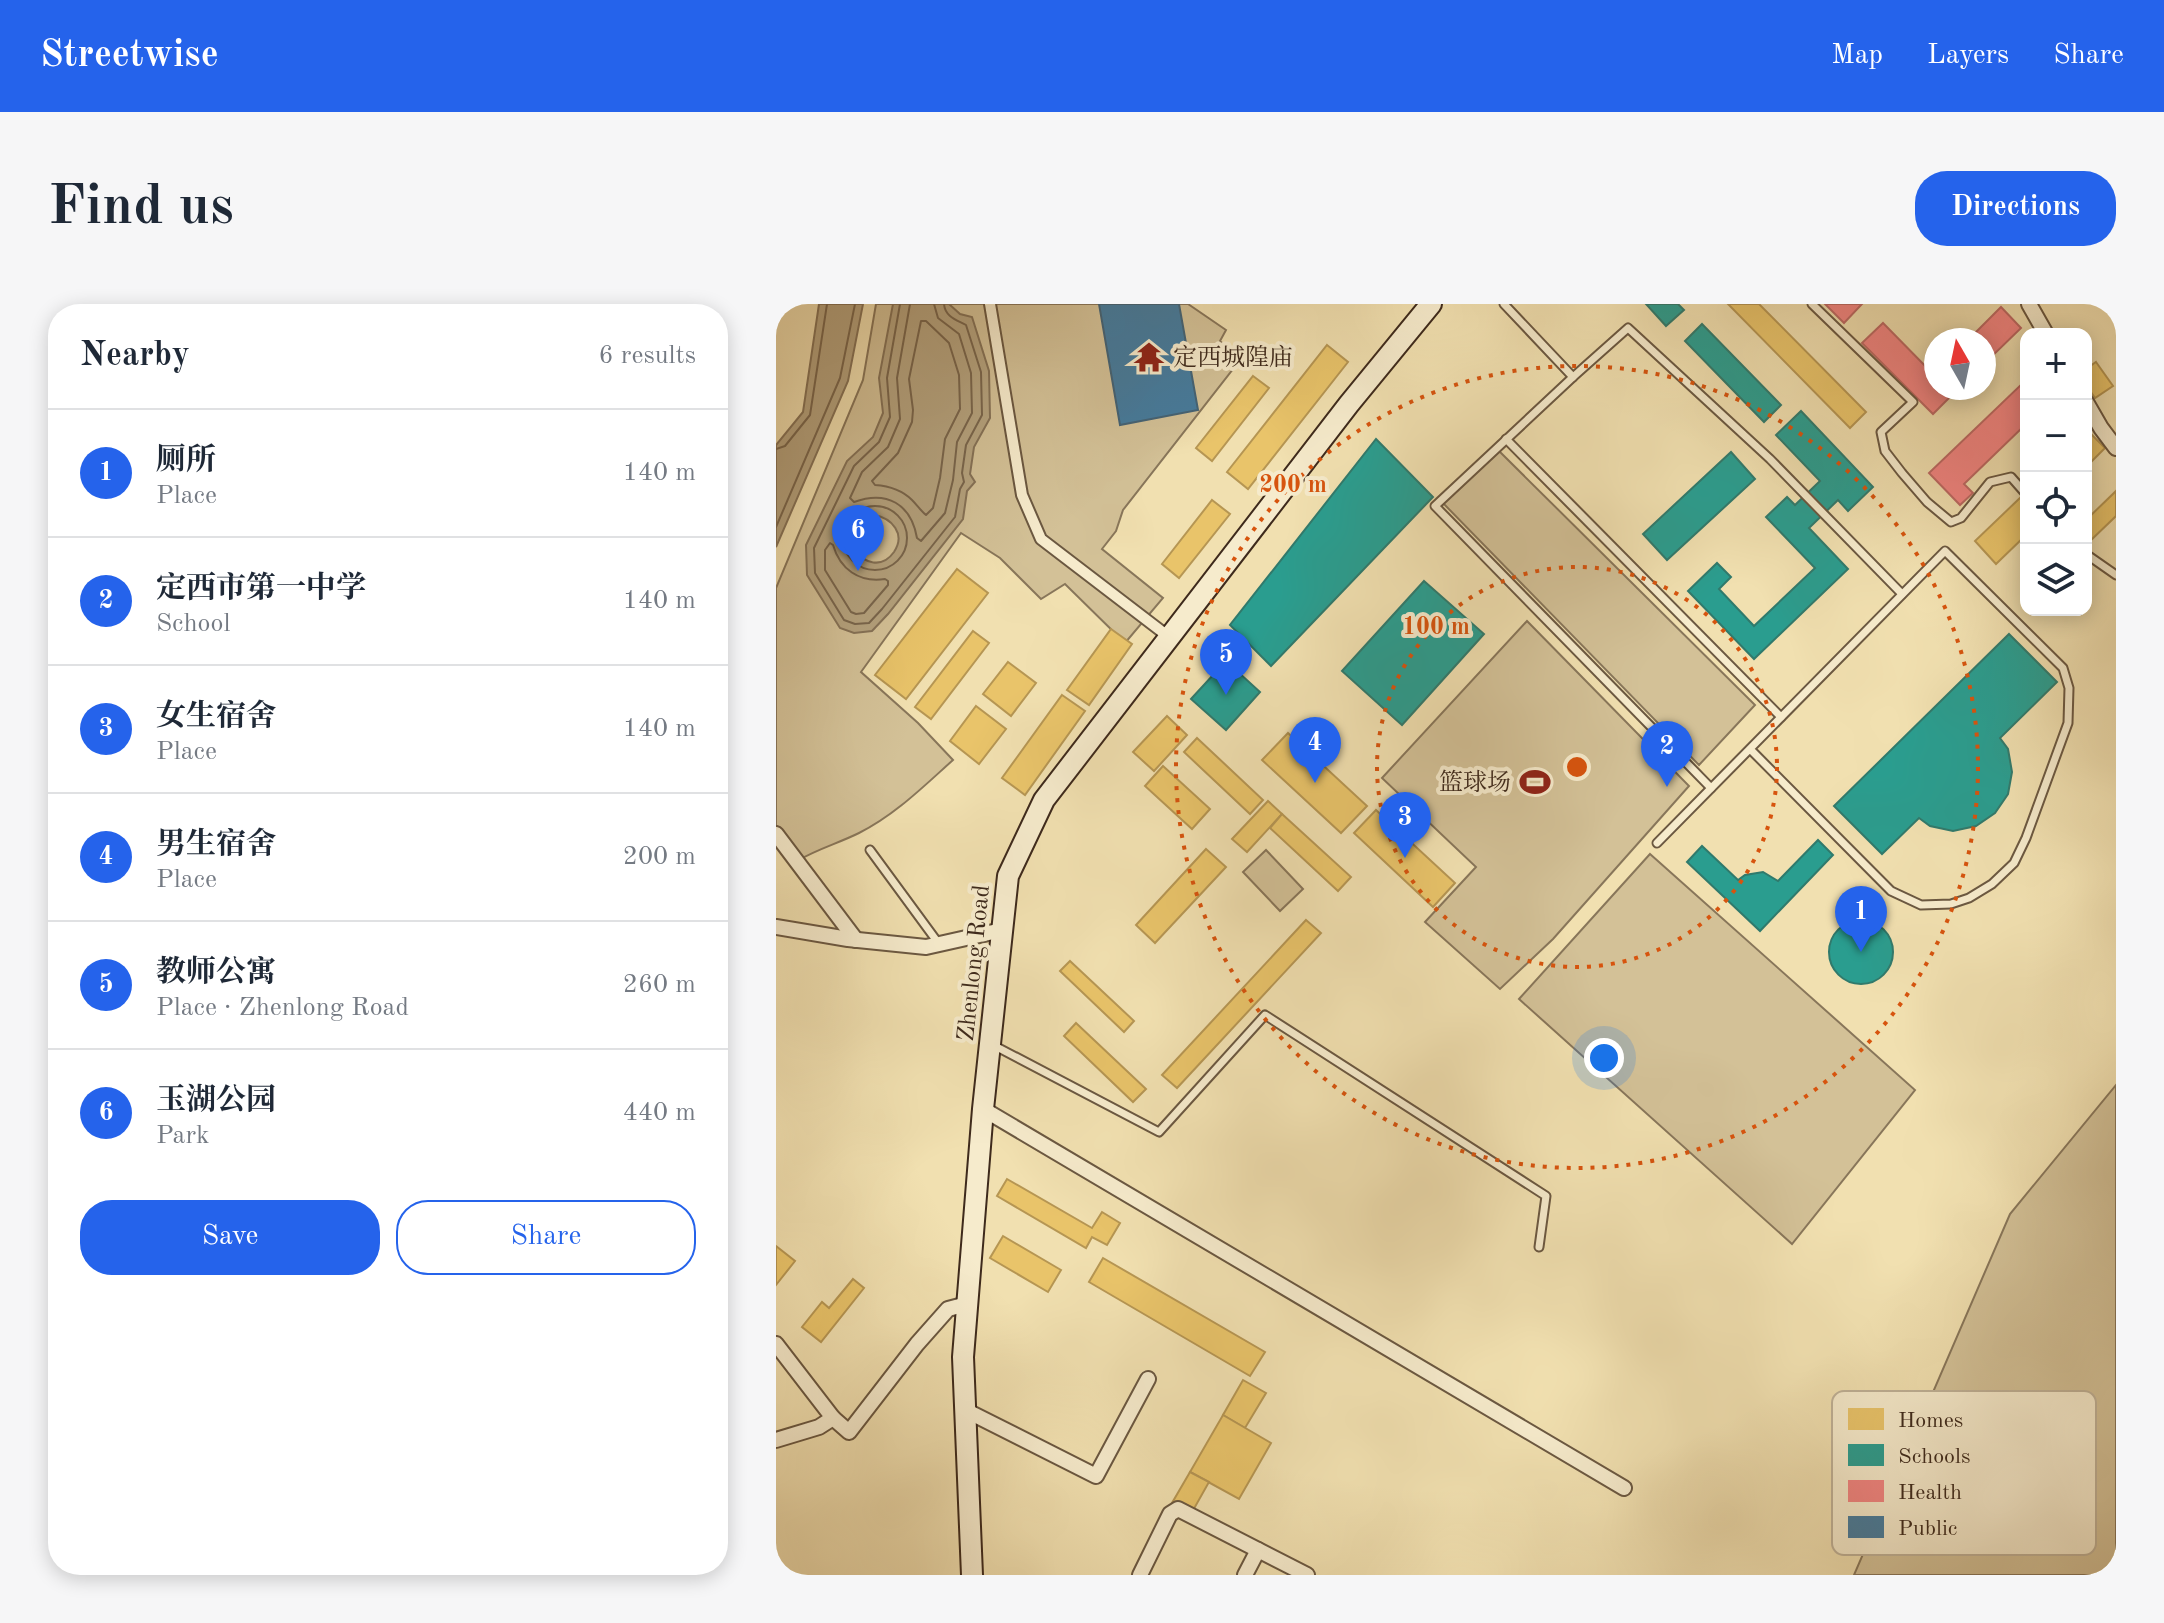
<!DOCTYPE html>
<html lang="en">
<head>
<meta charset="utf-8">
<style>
	:root { --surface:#fff; --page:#f6f6f7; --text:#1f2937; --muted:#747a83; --line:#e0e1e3; --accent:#2563eb }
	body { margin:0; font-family:"Old Standard TT","Noto Serif SC",serif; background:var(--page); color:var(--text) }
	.controls { position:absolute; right:24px; top:24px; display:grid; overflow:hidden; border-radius:16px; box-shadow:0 4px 20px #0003 }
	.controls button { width:72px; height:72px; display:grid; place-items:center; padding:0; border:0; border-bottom:2px solid var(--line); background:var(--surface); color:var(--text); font:40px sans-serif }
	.compass { position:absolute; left:1148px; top:24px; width:72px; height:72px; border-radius:50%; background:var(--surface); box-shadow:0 4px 20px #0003; rotate:351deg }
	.you { position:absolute; left:828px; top:754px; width:28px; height:28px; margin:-20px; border:6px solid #fff; border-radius:50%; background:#1a73e8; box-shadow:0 0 0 12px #1a73e833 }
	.badge { display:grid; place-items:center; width:52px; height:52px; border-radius:50%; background:var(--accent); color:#fff; font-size:26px; font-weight:700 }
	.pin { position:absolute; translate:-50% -66px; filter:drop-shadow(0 2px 4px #0008) }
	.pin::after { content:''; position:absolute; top:42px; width:28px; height:24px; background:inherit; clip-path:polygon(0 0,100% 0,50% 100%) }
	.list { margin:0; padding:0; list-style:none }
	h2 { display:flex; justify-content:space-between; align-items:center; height:104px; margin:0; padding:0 32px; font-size:34px }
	h2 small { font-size:26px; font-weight:400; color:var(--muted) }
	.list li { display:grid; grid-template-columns:52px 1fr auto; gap:24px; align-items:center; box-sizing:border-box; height:128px; padding:0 32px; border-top:2px solid var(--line) }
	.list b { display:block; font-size:30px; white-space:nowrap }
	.list p { margin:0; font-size:26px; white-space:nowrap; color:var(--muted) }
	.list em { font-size:26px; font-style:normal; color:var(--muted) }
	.actions { display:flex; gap:16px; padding:24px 32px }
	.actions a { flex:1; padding:18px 0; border:2px solid var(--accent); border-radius:32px; text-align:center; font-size:28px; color:var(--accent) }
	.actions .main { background:var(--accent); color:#fff }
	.icon { flex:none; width:44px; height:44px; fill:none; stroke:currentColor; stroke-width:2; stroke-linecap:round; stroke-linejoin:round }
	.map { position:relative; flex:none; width:1340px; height:1271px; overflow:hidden; border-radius:32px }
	header { display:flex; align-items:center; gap:48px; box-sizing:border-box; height:112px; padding:0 40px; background:var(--accent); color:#fff }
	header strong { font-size:38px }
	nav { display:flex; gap:44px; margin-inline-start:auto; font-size:28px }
	.intro { display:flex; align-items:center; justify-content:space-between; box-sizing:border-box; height:192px; padding:0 48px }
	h1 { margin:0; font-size:56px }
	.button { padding:20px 36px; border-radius:32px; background:var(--accent); color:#fff; font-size:28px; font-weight:700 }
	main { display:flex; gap:48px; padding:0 48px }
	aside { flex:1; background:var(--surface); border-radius:32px; box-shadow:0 4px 20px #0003 }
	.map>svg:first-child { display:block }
	.green { fill:#d3c197; stroke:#88765a; stroke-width:2 }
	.water { fill:#b4a27e; stroke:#857257; stroke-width:2; fill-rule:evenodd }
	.homes { fill:#e9c46a; stroke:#b69653; stroke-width:2 }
	.schools { fill:#2a9d8f; stroke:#307a6c; stroke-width:2 }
	.health { fill:#f28482; stroke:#bc6963; stroke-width:2 }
	.public { fill:#457b9d; stroke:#436376; stroke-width:2 }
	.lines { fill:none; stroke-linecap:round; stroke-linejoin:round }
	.shore { stroke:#79664d; stroke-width:2 }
	.service-casing { stroke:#6b5841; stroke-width:11 }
	.pedestrian-casing { stroke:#6b5841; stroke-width:14 }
	.minor-casing { stroke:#6b5841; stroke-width:18 }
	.secondary-casing { stroke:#3e2a1c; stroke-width:24 }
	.service { stroke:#f6ebcc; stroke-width:7 }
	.pedestrian { stroke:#f6ebcc; stroke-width:10 }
	.minor { stroke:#f6ebcc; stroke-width:14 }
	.secondary { stroke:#f6ebcc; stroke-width:20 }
	.ring { fill:none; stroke:#d7540e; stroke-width:4; stroke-dasharray:4 8 }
	.labels { text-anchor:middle; stroke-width:8; stroke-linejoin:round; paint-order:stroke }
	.poi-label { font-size:24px; fill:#3e2a1c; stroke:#f6ebcc; text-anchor:start }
	.street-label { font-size:24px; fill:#3e2a1c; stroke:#f6ebcc }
	.key { fill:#f6ebcc; stroke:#bfb197; stroke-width:2 }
	.key-label { font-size:22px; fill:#3e2a1c }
	.centre { fill:#d7540e; stroke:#f6ebcc; stroke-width:4 }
	.ring-label { font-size:24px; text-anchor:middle; font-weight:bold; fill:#d7540e; stroke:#f6ebcc; stroke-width:8; stroke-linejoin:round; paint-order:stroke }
</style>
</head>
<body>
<header>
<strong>Streetwise</strong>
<nav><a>Map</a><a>Layers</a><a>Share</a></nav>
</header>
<div class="intro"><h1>Find us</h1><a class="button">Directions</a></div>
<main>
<aside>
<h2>Nearby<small>6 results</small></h2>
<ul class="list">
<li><span class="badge">1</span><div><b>厕所</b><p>Place</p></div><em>140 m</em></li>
<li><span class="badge">2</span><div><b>定西市第一中学</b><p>School</p></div><em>140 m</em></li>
<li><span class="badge">3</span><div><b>女生宿舍</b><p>Place</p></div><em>140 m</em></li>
<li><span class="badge">4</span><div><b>男生宿舍</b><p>Place</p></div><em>200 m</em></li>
<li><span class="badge">5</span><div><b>教师公寓</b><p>Place · Zhenlong Road</p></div><em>260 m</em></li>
<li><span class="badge">6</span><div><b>玉湖公园</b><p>Park</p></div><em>440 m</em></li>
</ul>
<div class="actions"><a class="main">Save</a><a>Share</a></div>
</aside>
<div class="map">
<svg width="1340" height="1271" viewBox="0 0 1340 1271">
	<rect width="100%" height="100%" fill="#f1e0b0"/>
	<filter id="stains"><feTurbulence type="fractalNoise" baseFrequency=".0025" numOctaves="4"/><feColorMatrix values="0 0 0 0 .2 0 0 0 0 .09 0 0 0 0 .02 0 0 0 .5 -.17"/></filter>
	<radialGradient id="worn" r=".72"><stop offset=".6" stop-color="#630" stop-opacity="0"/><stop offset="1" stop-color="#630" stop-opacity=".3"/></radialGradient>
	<g class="green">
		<path d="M100,0h312l38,26 -6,11 20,19 -117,150 -7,21 -14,18 61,49 -38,45 -60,-59 -24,15 -41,-41 -39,-25 -100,139 57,51 35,37c-29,26 -58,55 -94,73 -20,10 -42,16 -62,28l-21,-29v-244l87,-208z"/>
		<polygon points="720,144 979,401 923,461 665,197"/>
		<polygon points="751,317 913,482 777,635 724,685 649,618 700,563 606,474"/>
		<polygon points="490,546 527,585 504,607 467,568"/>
		<polygon points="874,550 1139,786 1016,940 743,695"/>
		<polygon points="1340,781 1340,1271 1078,1271 1234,910"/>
	</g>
	<g class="water">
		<polygon points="43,0 87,0 72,77 0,243 0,141 27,108"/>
		<path d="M117,0h56l11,10 12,3 17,54 1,47 -16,29 -4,27 5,8 -8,9 -4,28 -75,95 -16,17 -18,2 -14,-5 -33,-53 -1,-30 41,-84 26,-24 10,-24 -4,-35zM98,211c18,3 32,19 20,37 -25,35 -71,-27 -20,-37z"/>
	</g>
	<g class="homes">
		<polygon points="952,0 983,0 1090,108 1074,124"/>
		<polygon points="551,41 572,58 472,185 451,168"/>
		<polygon points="1320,58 1337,82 1319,94 1310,81 1310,65"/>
		<polygon points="477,72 493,84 436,157 420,144"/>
		<polygon points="1310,125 1329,144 1310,163"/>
		<polygon points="1340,187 1340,212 1312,239 1310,238 1310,216"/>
		<polygon points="1245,193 1250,198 1250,231 1220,260 1199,237"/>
		<polygon points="436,196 454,210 403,274 386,260"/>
		<polygon points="181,265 212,289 130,395 99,371"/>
		<polygon points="335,325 356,340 313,401 291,386"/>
		<polygon points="197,327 213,339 155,415 139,403"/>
		<polygon points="232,358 260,379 235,412 207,390"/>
		<polygon points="286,391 309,407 249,491 226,474"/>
		<polygon points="200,402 230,425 203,460 174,437"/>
		<polygon points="391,412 411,431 378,467 357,448"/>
		<polygon points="512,429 591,502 565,529 486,456"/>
		<polygon points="421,434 487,496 474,510 408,448"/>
		<polygon points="387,462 434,505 416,525 369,482"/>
		<polygon points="492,497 506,510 471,548 456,535"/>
		<polygon points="600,506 679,579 657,603 578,529"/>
		<polygon points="506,510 575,573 562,587 494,524"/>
		<polygon points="430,545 450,563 379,639 360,621"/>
		<polygon points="530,616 545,629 401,784 386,771"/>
		<polygon points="294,657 358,717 348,728 284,667"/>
		<polygon points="300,719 370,785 357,798 288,732"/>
		<polygon points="231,875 316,924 326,908 344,919 331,941 316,933 310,944 221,892"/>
		<polygon points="227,932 285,966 272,988 214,954"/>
		<polygon points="0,942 19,957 0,981"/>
		<polygon points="327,954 489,1048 474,1072 313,978"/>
		<polygon points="77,975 88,984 45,1038 26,1023 46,998 53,1004"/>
		<polygon points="467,1076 490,1089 469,1124 447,1111"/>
		<polygon points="447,1111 495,1139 463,1195 414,1168"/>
		<polygon points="414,1168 433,1178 415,1210 396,1199"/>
	</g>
	<g class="schools">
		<polygon points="870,0 902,0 908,6 890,22"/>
		<polygon points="926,20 1005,101 988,118 909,37"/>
		<polygon points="1025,107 1097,183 1072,207 1062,196 1033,224 1072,265 978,355 912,287 941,259 955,273 943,285 978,322 1039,264 990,213 1011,193 1019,201 1044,177 1000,131"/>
		<polygon points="600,135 657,193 495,362 454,321"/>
		<polygon points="955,148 979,175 891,256 867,230"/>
		<polygon points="648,277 708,330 626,421 566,367"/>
		<polygon points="1233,330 1281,378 1224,434 1232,445 1236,468 1232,490 1219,509 1200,522 1177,527 1154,522 1143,514 1106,550 1058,502"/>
		<polygon points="450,357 484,388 450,426 415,395"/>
		<polygon points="1042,536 1057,551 984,627 911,558 926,542 962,576 969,571 987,568 1002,577"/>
		<circle cx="1085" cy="648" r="32"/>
	</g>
	<g class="health">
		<polygon points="1049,0 1086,0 1068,19"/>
		<polygon points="1225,3 1245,24 1208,60 1208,36 1192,36"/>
		<polygon points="1107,19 1160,73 1160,84 1171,84 1177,90 1157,110 1086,39"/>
		<polygon points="1250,76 1250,120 1188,180 1197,189 1184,201 1153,169"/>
	</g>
	<polygon class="public" points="323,0 403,0 422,106 344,121"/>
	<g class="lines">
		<g class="shore">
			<path d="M124,0l-13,74 3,39 -11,25 -25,24 -40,82 1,25 29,47 11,4 14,-1 13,-14 73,-92 5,-28 4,-7 -2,-9 4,-28 16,-30 -1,-43 -15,-47c-9,-5 -21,-8 -22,-21"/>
			<path d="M134,0l-13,74 3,41 -12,28 -26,25 -12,26 4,4c33,-12 57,2 63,36l4,3 24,-28 8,-33 4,-38 15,-29 -1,-40 -12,-39 -21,-16 -4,-14"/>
			<path d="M145,17h5l23,22 10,32 1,34 -15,30 -5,39 -7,30 -7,7c-5,-4 -9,-10 -14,-15 -10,-10 -23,-14 -37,-15l-3,-4 26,-28 14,-31 1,-12 -4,-31z"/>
			<polyline points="0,145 9,142 34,111 51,0"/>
			<circle cx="99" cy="234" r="32"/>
			<polyline points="0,223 64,74 79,0"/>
			<path d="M54,239l3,2c7,24 26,38 52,34l3,2v4l-24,28 -8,1 -5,-2 -26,-42v-20z"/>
		</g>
		<g class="service-casing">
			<g id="service">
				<polyline points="728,0 797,73"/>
				<polyline points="1036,0 1137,98 1105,128 1109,147 1126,169 1151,198 1175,218 1185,214 1214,178 1235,173 1250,190"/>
				<polyline points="730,135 1005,413"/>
				<polyline points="1310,250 1340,271"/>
				<polyline points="935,484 659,202 797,73 852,24 994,155 1126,290"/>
				<polyline points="881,539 1169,247 1287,364 1293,384 1292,419 1250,534 1238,559 1216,580 1193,594 1175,600 1145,601 1115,587 974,445"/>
				<polyline points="94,546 163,640"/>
				<polyline points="217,741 383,828 489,711 770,892 763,943"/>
			</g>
		</g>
		<g class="pedestrian-casing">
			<polyline id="pedestrian" points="214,0 246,191 265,235 393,333"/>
		</g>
		<g class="minor-casing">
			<g id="minor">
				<polyline points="1253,0 1270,30"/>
				<polyline points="1310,98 1325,124 1340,144"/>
				<polyline points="0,530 80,636"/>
				<polyline points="0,623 72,635 150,643 226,626"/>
				<polyline points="207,805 848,1184"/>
				<polyline points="0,1040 57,1114 43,1123 0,1136"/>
				<polyline points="189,1106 320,1172 372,1075"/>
				<polyline points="57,1114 73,1128 141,1040 172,1005 191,1000"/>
				<polyline points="364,1271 394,1210 402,1205 531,1271"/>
				<polyline points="469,1271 482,1246"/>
			</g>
		</g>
		<g class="secondary-casing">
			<polyline id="secondary" points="196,1271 187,1053 207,805 232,572 268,496 573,100 655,0"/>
		</g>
		<use href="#service" class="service"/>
		<use href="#pedestrian" class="pedestrian"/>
		<use href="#minor" class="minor"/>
		<use href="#secondary" class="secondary"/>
	</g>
	<g class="ring">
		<circle cx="801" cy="463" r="200"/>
		<circle cx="801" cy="463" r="401"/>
	</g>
	<defs>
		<g id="temple-bare" transform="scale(2.4)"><path d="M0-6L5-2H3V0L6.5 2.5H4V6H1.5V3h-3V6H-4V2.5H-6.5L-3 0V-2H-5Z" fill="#8f2418" stroke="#f6ebcc" stroke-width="2.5" paint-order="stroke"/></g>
		<g id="stadium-bare" transform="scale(2.4)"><path d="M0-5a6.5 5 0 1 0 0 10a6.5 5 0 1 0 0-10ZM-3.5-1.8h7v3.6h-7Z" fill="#8f2418" stroke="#f6ebcc" stroke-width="2.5" paint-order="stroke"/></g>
	</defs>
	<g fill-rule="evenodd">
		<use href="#temple-bare" x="373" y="53"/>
		<use href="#stadium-bare" x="759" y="478"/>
	</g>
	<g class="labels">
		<g class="poi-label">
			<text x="397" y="61">定西城隍庙</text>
			<text x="735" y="486" text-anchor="end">篮球场</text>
		</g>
		<g class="street-label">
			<text transform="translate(197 659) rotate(-84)" y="8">Zhenlong Road</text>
		</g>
	</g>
	<rect x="1056" y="1087" width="264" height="164" rx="12" class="key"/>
	<rect x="1072" y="1104" width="36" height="22" fill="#e9c46a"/>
	<rect x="1072" y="1140" width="36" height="22" fill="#2a9d8f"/>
	<rect x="1072" y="1176" width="36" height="22" fill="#f28482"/>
	<rect x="1072" y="1212" width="36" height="22" fill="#457b9d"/>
	<g class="key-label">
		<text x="1122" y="1123">Homes</text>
		<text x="1122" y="1159">Schools</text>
		<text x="1122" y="1195">Health</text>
		<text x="1122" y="1231">Public</text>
	</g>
	<circle cx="801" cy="463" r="12" class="centre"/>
	<g class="ring-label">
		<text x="517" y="188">200 m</text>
		<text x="660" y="330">100 m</text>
	</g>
	<rect width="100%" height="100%" filter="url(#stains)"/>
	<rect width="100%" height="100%" fill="url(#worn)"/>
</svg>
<div class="controls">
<button>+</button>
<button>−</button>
<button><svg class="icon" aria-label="locate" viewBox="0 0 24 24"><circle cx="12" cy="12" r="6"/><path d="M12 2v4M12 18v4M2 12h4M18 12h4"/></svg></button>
<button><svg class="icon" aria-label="layers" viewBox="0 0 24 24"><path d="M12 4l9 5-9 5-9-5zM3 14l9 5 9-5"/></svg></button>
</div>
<svg class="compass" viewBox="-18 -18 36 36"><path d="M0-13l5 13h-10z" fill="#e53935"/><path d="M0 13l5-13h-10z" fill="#747a83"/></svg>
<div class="you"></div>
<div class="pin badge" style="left:1085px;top:648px">1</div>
<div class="pin badge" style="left:891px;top:483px">2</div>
<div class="pin badge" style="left:629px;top:554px">3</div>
<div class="pin badge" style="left:539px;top:479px">4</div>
<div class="pin badge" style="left:450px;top:391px">5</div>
<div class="pin badge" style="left:82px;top:267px">6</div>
</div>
</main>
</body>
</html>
